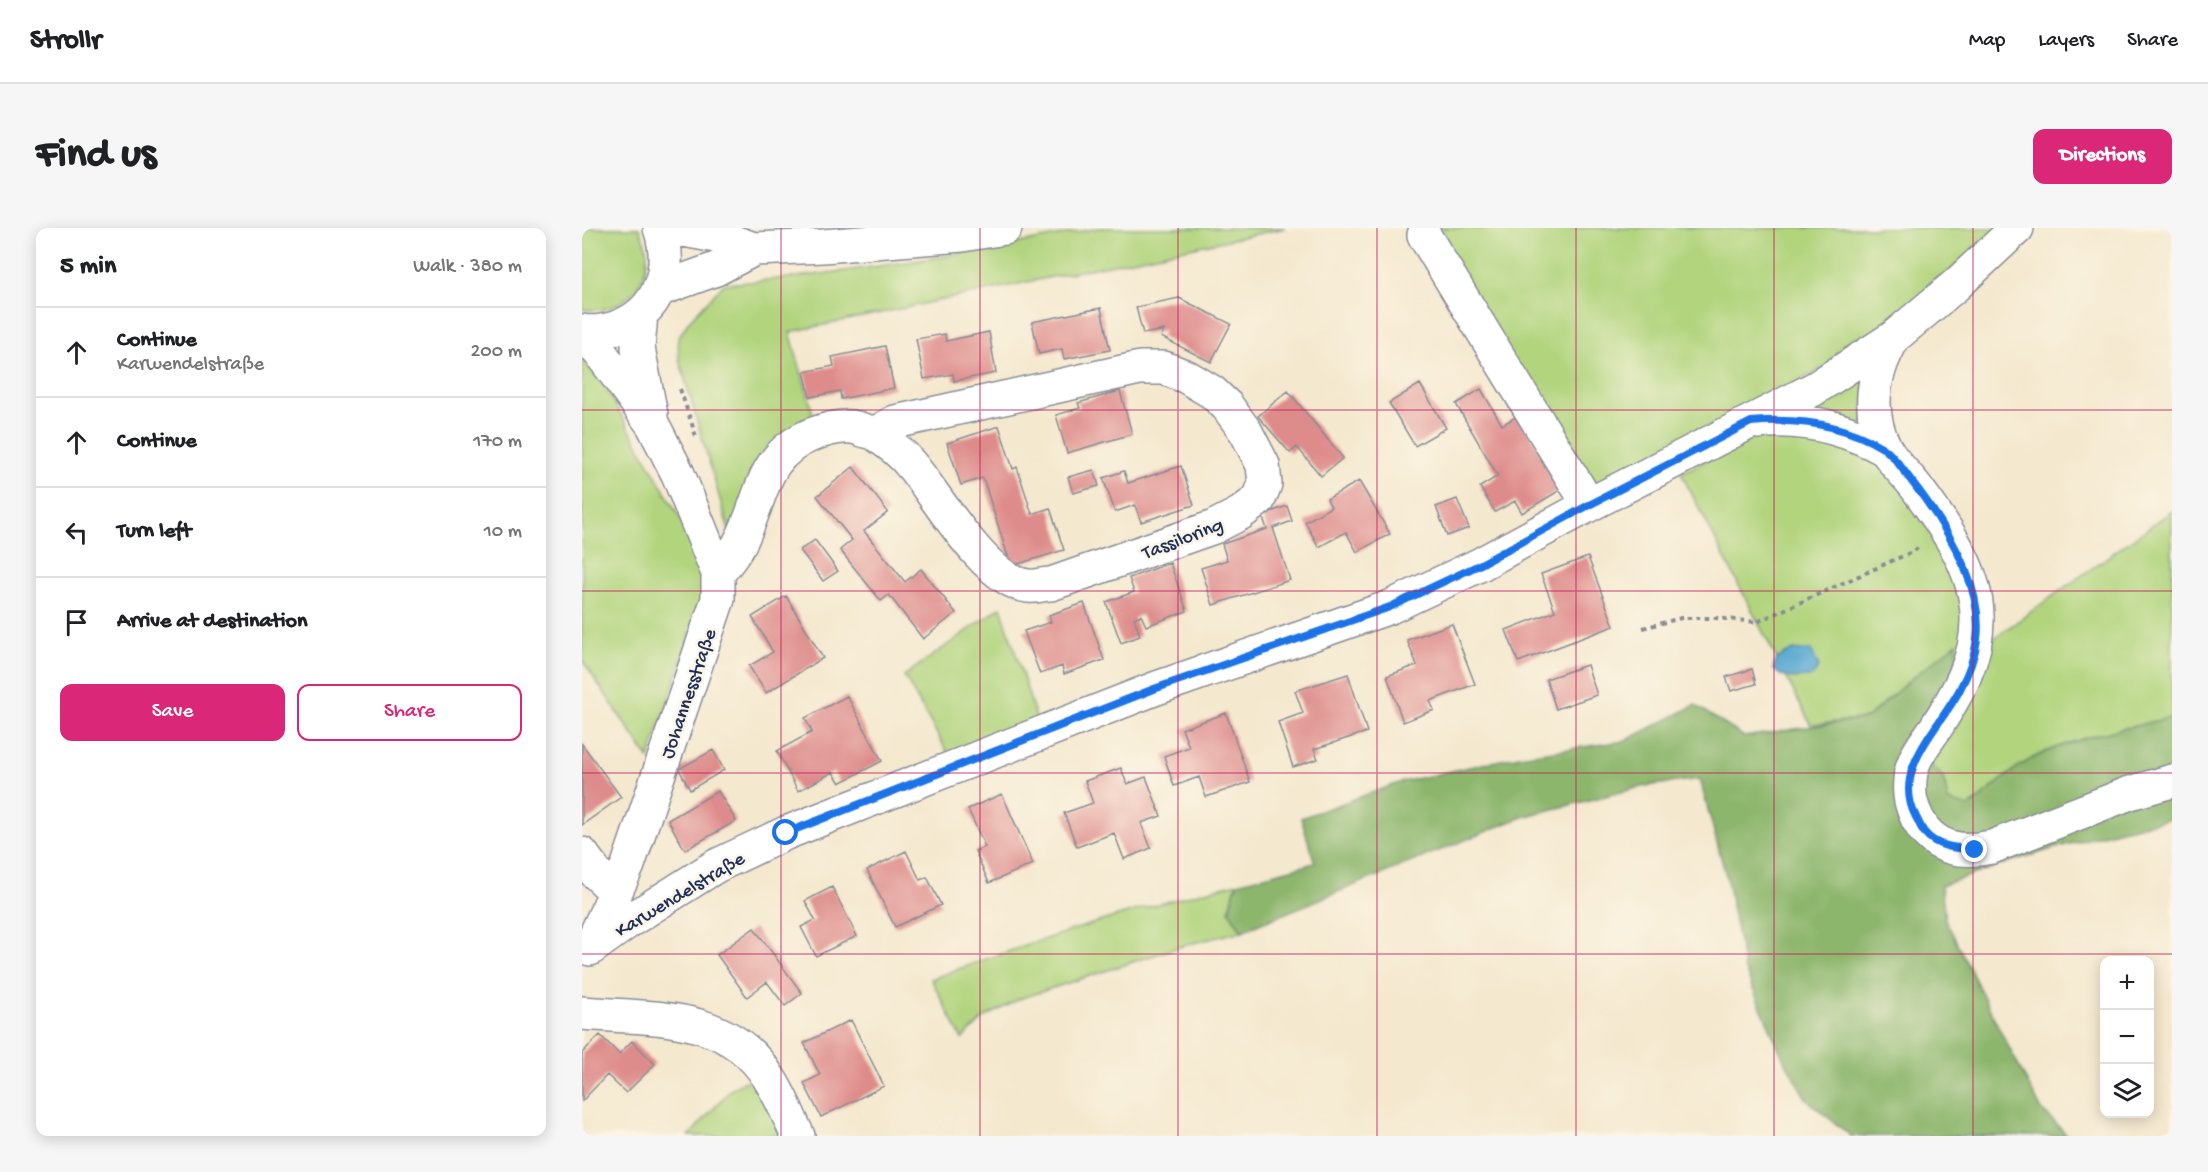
<!DOCTYPE html>
<html lang="en">
<head>
<meta charset="utf-8">
<style>
  :root { --surface:#fff; --page:#f6f6f6; --text:#202124; --muted:#757577; --line:#e0e0e0; --accent:#db2777 }
  body { margin:0; font-family:"Gochi Hand",sans-serif; background:var(--page); color:var(--text) }
  .controls { position:absolute; right:18px; bottom:18px; display:grid; overflow:hidden; border-radius:12px; box-shadow:0 3px 15px #0003 }
  .controls button { width:54px; height:54px; display:grid; place-items:center; padding:0; border:0; border-bottom:2px solid var(--line); background:var(--surface); color:var(--text); font:30px sans-serif }
  .stop { position:absolute; width:18px; height:18px; margin:-14px; border:4px solid #1a73e8; border-radius:50%; background:#fff }
  .stop.end { background:#1a73e8; border-color:#fff; box-shadow:0 2px 6px #0008 }
  .list { margin:0; padding:0; list-style:none }
  h2 { display:flex; justify-content:space-between; align-items:center; height:78px; margin:0; padding:0 24px; font-size:26px }
  h2 small { font-size:20px; font-weight:400; color:var(--muted) }
  .list li { display:grid; grid-template-columns:39px 1fr auto; gap:18px; align-items:center; box-sizing:border-box; height:90px; padding:0 24px; border-top:2px solid var(--line) }
  .list b { display:block; font-size:22px; white-space:nowrap }
  .list p { margin:0; font-size:20px; white-space:nowrap; color:var(--muted) }
  .list em { font-size:20px; font-style:normal; color:var(--muted) }
  .actions { display:flex; gap:12px; padding:18px 24px }
  .actions a { flex:1; padding:14px 0; border:2px solid var(--accent); border-radius:12px; text-align:center; font-size:21px; color:var(--accent) }
  .actions .main { background:var(--accent); color:#fff }
  .icon { flex:none; width:33px; height:33px; fill:none; stroke:currentColor; stroke-width:2; stroke-linecap:round; stroke-linejoin:round }
  .map { position:relative; flex:none; width:1590px; height:908px; overflow:hidden; border-radius:12px }
  header { display:flex; align-items:center; gap:36px; box-sizing:border-box; height:84px; padding:0 30px; background:var(--surface); border-bottom:2px solid var(--line) }
  header strong { font-size:28px }
  nav { display:flex; gap:33px; margin-inline-start:auto; font-size:21px }
  .intro { display:flex; align-items:center; justify-content:space-between; box-sizing:border-box; height:144px; padding:0 36px }
  h1 { margin:0; font-size:42px }
  .button { padding:15px 27px; border-radius:12px; background:var(--accent); color:#fff; font-size:21px; font-weight:700 }
  main { display:flex; gap:36px; padding:0 36px }
  aside { flex:1; background:var(--surface); border-radius:12px; box-shadow:0 3px 15px #0003 }
  .map>svg:first-child { display:block }
  .green { fill:#b1d47d; stroke:#66826e; stroke-width:1.5 }
  .forest { fill:#8cb66c; stroke:#547265; stroke-width:1.5 }
  .water { fill:#57a8d2; stroke:#396c98; stroke-width:1.5 }
  .building { fill:#de8c8b }
  .lines { fill:none; stroke-linecap:round; stroke-linejoin:round }
  .minor-casing { stroke:#888c96; stroke-width:36 }
  .path { stroke:#888c96; stroke-width:4; stroke-dasharray:4.5 4.5; stroke-linecap:butt }
  .minor { stroke:#fff; stroke-width:33 }
  .route { stroke:#1a73e8; stroke-width:8 }
  .grid { fill:none; stroke:#c2185b; stroke-width:1.5; stroke-opacity:0.55 }
  .labels { text-anchor:middle; stroke-width:5; stroke-linejoin:round; paint-order:stroke }
  .street-label { font-size:20px; fill:#1b2f5e; stroke:#fcf5e5 }
</style>
</head>
<body>
<header>
<strong>Strollr</strong>
<nav><a>Map</a><a>Layers</a><a>Share</a></nav>
</header>
<div class="intro"><h1>Find us</h1><a class="button">Directions</a></div>
<main>
<aside>
<h2>5 min<small>Walk · 380 m</small></h2>
<ul class="list">
<li><svg class="icon" aria-label="ahead" viewBox="0 0 24 24"><path d="M12 20V5M6 11l6-6 6 6"/></svg><div><b>Continue</b><p>Karwendelstraße</p></div><em>200 m</em></li>
<li><svg class="icon" aria-label="ahead" viewBox="0 0 24 24"><path d="M12 20V5M6 11l6-6 6 6"/></svg><div><b>Continue</b></div><em>170 m</em></li>
<li><svg class="icon" aria-label="left" viewBox="0 0 24 24"><path d="M17 20v-9H6M10 6l-5 5 5 5"/></svg><div><b>Turn left</b></div><em>10 m</em></li>
<li><svg class="icon" aria-label="arrive" viewBox="0 0 24 24"><path d="M6 21V4h12l-3 4 3 4H6"/></svg><div><b>Arrive at destination</b></div></li>
</ul>
<div class="actions"><a class="main">Save</a><a>Share</a></div>
</aside>
<div class="map">
<svg width="1590" height="908" viewBox="0 0 1590 908">
  <rect width="100%" height="100%" fill="#fcf5e5"/>
  <filter id="ink" filterUnits="userSpaceOnUse"><feTurbulence type="fractalNoise" baseFrequency=".0167" numOctaves="2"/><feDisplacementMap in="SourceGraphic" scale="12" xChannelSelector="R" yChannelSelector="G"/><feConvolveMatrix kernelMatrix="1 2 1 2 8 2 1 2 1" color-interpolation-filters="sRGB"/></filter>
  <filter id="wash" filterUnits="userSpaceOnUse"><feTurbulence type="fractalNoise" baseFrequency=".008" numOctaves="4" result="noise"/><feDisplacementMap in="SourceGraphic" scale="24" xChannelSelector="R" yChannelSelector="G"/><feGaussianBlur stdDeviation="1.35" result="paint"/><feColorMatrix in="noise" values="0 0 0 0 0 0 0 0 0 0 0 0 0 0 0 0 0 1.4 0 .05"/><feComposite in="paint" operator="in"/></filter>
  <g filter="url(#wash)">
    <rect width="100%" height="100%" fill="#f4e8ce"/>
    <path class="green" d="M0,0H57C61,10 66,21 65,32C62,64 32,88 0,81Z
      M517,0H703L208,104L231,186L216,197L147,302L97,131L96,110L107,93L142,56C268,46 393,24 517,0Z
      M841,0H1421L1273,123L1009,266Z
      M0,132L23,159L110,311L123,362L67,531L0,432Z
      M1283,148L1282,197L1222,182Z
      M1181,204L1286,221L1346,290L1387,386L1373,450L1374,416L1330,450L1285,490L1229,497L1099,245Z
      M1590,283V489C1548,500 1491,509 1453,529C1429,542 1408,562 1387,580L1366,573L1362,550L1338,534L1401,418Z
      M419,379L456,496L370,532L322,448Z
      M655,655L647,683L660,703L603,717L437,771L402,790L380,811L349,751C449,714 551,681 655,655Z
      M178,846L210,908H107L150,860Z"/>
    <path class="forest" d="M1375,415L1373,450L1338,534C1362,541 1362,551 1366,573L1387,579C1408,562 1429,542 1453,529C1491,509 1548,500 1590,489V591C1511,606 1435,631 1359,658L1363,691L1418,802L1459,881L1486,908H1269L1225,872L1200,828L1162,740L1145,652L1118,551L1063,558L940,589L660,703L647,683L655,655L733,635L719,590L820,554L937,528L1043,513L1113,477L1162,509L1285,490L1330,450Z"/>
    <path class="water" d="M1211,422H1229L1237,438L1231,448C1216,450 1202,453 1191,441L1194,431Z"/>
    <g id="blocks">
      <path class="building" d="M597,70L649,96L629,134L579,109L582,102L561,106L554,79Z
        M519,80L528,122L482,131L480,121L457,126L450,94Z
        M407,104L414,145L372,153L371,146L342,151L334,111L363,106L364,113Z
        M303,118L312,160L259,171L258,163L228,169L222,144L252,138L250,129Z
        M838,156L864,200L833,218L807,175Z
        M899,161L920,197L937,187L980,261L940,285L933,273L913,284L898,259L916,248L874,176Z
        M538,163L550,206L485,225L474,187L498,180L496,175Z
        M706,163L761,230L739,248L715,219L708,225L676,188Z
        M417,198L431,241L435,239L450,286L468,280L482,322L429,338L401,250L379,257L365,215Z
        M599,238L612,277L559,294L553,277L533,284L521,250L542,243L546,255Z
        M271,239L306,284L282,303L323,354L339,341L374,385L341,411L307,367L299,373L258,322L270,312L235,268Z
        M512,242L517,258L491,265L486,249Z
        M777,253L808,306L775,324L764,304L737,319L723,294L749,279L745,271Z
        M875,271L887,300L865,308L854,279Z
        M705,278L710,293L691,300L708,352L631,377L619,340L645,332L640,316L685,301L680,287Z
        M233,312L256,343L241,353L218,322Z
        M1006,329L1032,398L936,434L924,402L973,383L959,346Z
        M588,335L605,383L564,398L559,387L552,390L558,408L539,415L524,374L552,364L547,350Z
        M204,368L241,430L184,465L167,438L191,424L170,389Z
        M502,375L522,432L482,446L480,438L458,446L442,403L469,394L467,387Z
        M870,396L893,456L848,473L852,482L821,494L805,448L835,437L825,412Z
        M1005,437L1015,467L974,481L964,451Z
        M1170,441L1174,456L1149,463L1144,449Z
        M766,446L785,504L732,521L736,531L711,539L696,494L721,485L713,463Z
        M265,468L300,533L258,555L251,544L216,563L195,523L230,504L223,490Z
        M644,485L668,554L624,569L617,549L592,558L582,528L607,519L600,501Z
        M0,516L39,569L0,597Z
        M131,522L142,542L108,562L97,541Z
        M539,540L545,556L564,549L579,588L559,595L569,620L542,631L532,605L495,619L482,585L511,575L503,553Z
        M136,563L154,593L103,622L86,592Z
        M420,566L451,636L407,655L393,623L403,619L386,581Z
        M324,623L338,652L345,649L359,677L313,699L285,642Z
        M250,659L275,708L234,728L219,699L233,692L223,673Z
        M172,700L220,765L203,778L185,754L165,769L135,727Z
        M269,792L302,858L239,889L222,855L238,847L222,815Z
        M18,807L37,826L50,813L73,836L44,865L25,847L0,873V825Z"/>
    </g>
  </g>
  <g filter="url(#ink)">
    <use href="#blocks" fill-opacity="0" stroke="#888c96" stroke-width="1.5"/>
    <g class="lines">
      <g class="minor-casing">
        <path id="minor" d="M91,0L134,8L172,21L241,18L380,7L423,0
          M842,7L1007,277
          M76,62L134,41L172,21
          M59,86L56,120L69,187
          M0,103C11,105 23,103 33,100C77,85 92,42 78,0
          M0,105L20,127L71,197L96,246L136,345V371L46,637L8,719
          M1312,109C1291,144 1284,182 1303,220C1311,236 1327,248 1337,263C1363,298 1395,343 1395,389C1396,432 1375,466 1353,501C1346,511 1338,521 1333,532C1328,543 1327,555 1328,567C1329,578 1332,583 1336,592C1352,622 1380,625 1410,619L1548,565L1590,553
          M1176,194C1221,189 1264,200 1304,222
          M136,345C146,333 156,321 162,306C181,265 181,227 229,207C242,202 256,198 270,199C277,200 286,205 292,204C299,204 307,197 313,194L558,140H582L605,149L630,164L645,178L664,204L681,237L683,256L677,271L659,285L632,299L469,356C461,356 453,359 446,358C404,354 356,269 330,238C319,224 306,215 292,205
          M0,626L14,645L34,664
          M8,721L47,693L134,638L204,605L572,461L808,379L897,337L1007,277L1232,161L1312,109L1374,57L1435,0
          M0,785C68,791 146,783 187,850C199,868 207,889 216,908"/>
      </g>
      <path class="path" d="M98,161L114,208
        M1061,400L1099,390H1134L1175,394L1332,323L1339,317"/>
      <use href="#minor" class="minor"/>
    </g>
  </g>
  <g class="lines" filter="url(#ink)">
    <path class="route" d="M204,605L572,461L808,379L897,337L1007,277L1169,194C1214,190 1261,196 1301,220C1312,227 1320,241 1328,251C1361,293 1402,355 1395,411C1393,428 1385,448 1377,463C1357,501 1309,542 1334,589C1337,594 1339,601 1343,605C1355,620 1376,620 1393,622"/>
  </g>
  <path class="grid" d="M199,0V908M398,0V908M596,0V908M795,0V908M994,0V908M1192,0V908M1391,0V908M0,182H1590M0,363H1590M0,545H1590M0,726H1590"/>
  <g class="labels">
    <g class="street-label">
      <text transform="translate(600 309) rotate(-21)" y="7">Tassiloring</text>
      <text transform="translate(105 465) rotate(-71)" y="7">Johannesstraße</text>
      <text transform="translate(97 665) rotate(-31)" y="7">Karwendelstraße</text>
    </g>
  </g>
</svg>
<div class="controls">
<button>+</button>
<button>−</button>
<button><svg class="icon" aria-label="layers" viewBox="0 0 24 24"><path d="M12 4l9 5-9 5-9-5zM3 14l9 5 9-5"/></svg></button>
</div>
<div class="stop" style="left:204px;top:605px"></div>
<div class="stop end" style="left:1393px;top:622px"></div>
</div>
</main>
</body>
</html>
